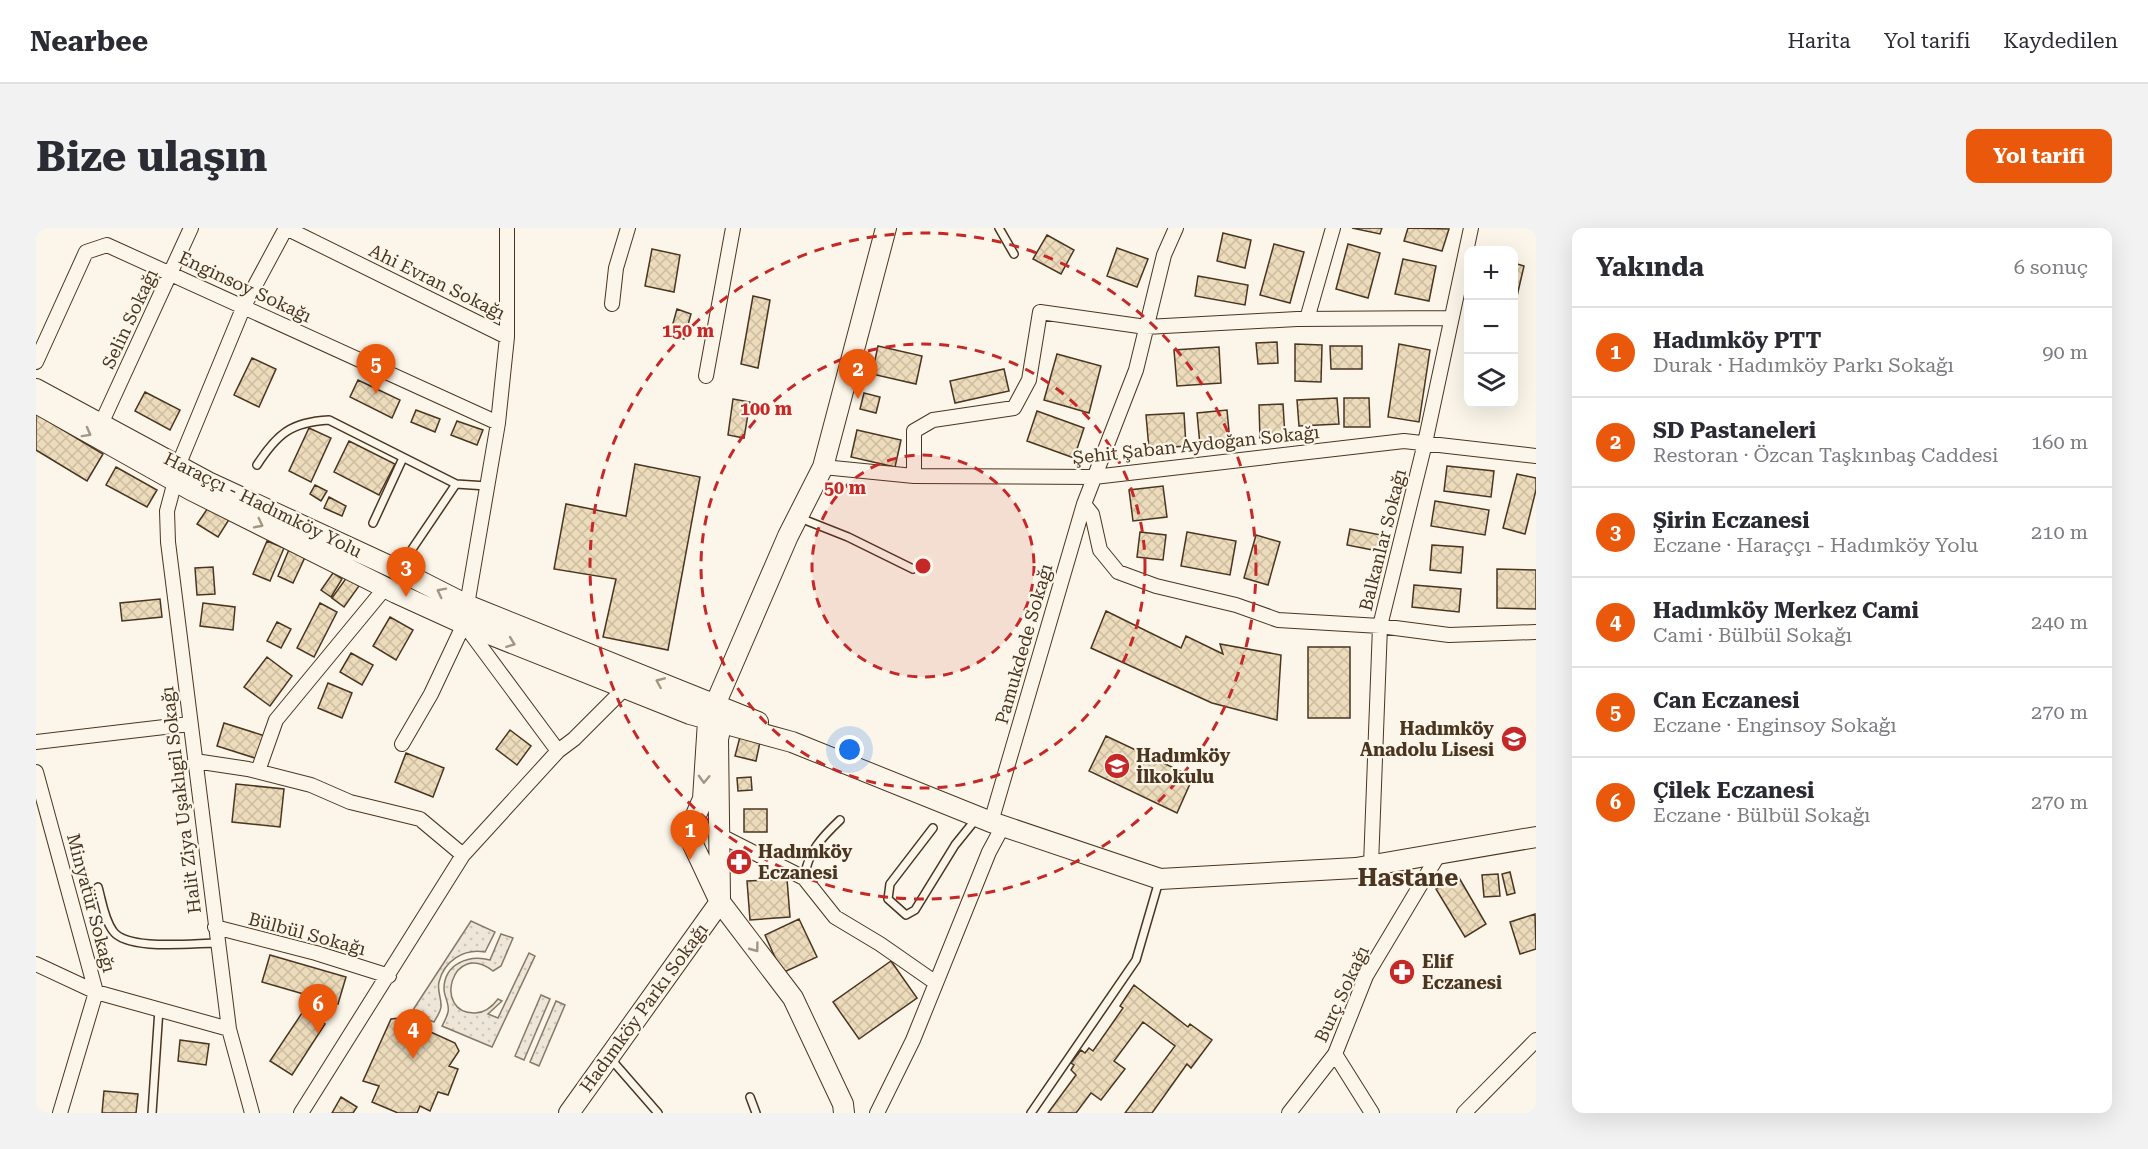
<!DOCTYPE html>
<html lang="tr">
<head>
<meta charset="utf-8">
<style>
  :root { --surface:#fff; --page:#f2f2f3; --text:#2b2b33; --muted:#7c7c81; --line:#e1e1e2; --accent:#ea580c }
  body { margin:0; font-family:"Roboto Serif",serif; background:var(--page); color:var(--text) }
  .controls { position:absolute; right:18px; top:18px; display:grid; overflow:hidden; border-radius:12px; box-shadow:0 6px 24px #0002 }
  .controls button { width:54px; height:54px; display:grid; place-items:center; padding:0; border:0; border-bottom:2px solid var(--line); background:var(--surface); color:var(--text); font:30px sans-serif }
  .you { position:absolute; left:814px; top:522px; width:21px; height:21px; margin:-15px; border:4px solid #fff; border-radius:50%; background:#1a73e8; box-shadow:0 0 0 9px #1a73e833 }
  .badge { display:grid; place-items:center; width:39px; height:39px; border-radius:50%; background:var(--accent); color:#fff; font-size:20px; font-weight:700 }
  .pin { position:absolute; translate:-50% -50px; filter:drop-shadow(0 2px 3px #0008) }
  .pin::after { content:''; position:absolute; top:32px; width:21px; height:18px; background:inherit; clip-path:polygon(0 0,100% 0,50% 100%) }
  .list { margin:0; padding:0; list-style:none }
  h2 { display:flex; justify-content:space-between; align-items:center; height:78px; margin:0; padding:0 24px; font-size:26px }
  h2 small { font-size:20px; font-weight:400; color:var(--muted) }
  .list li { display:grid; grid-template-columns:39px 1fr auto; gap:18px; align-items:center; box-sizing:border-box; height:90px; padding:0 24px; border-top:2px solid var(--line) }
  .list b { display:block; font-size:22px; white-space:nowrap }
  .list p { margin:0; font-size:20px; white-space:nowrap; color:var(--muted) }
  .list em { font-size:20px; font-style:normal; color:var(--muted) }
  .icon { flex:none; width:33px; height:33px; fill:none; stroke:currentColor; stroke-width:2; stroke-linecap:round; stroke-linejoin:round }
  .map { position:relative; flex:none; width:1500px; height:885px; overflow:hidden; border-radius:12px }
  header { display:flex; align-items:center; gap:36px; box-sizing:border-box; height:84px; padding:0 30px; background:var(--surface); border-bottom:2px solid var(--line) }
  header strong { font-size:28px }
  nav { display:flex; gap:33px; margin-inline-start:auto; font-size:21px }
  .intro { display:flex; align-items:center; justify-content:space-between; box-sizing:border-box; height:144px; padding:0 36px }
  h1 { margin:0; font-size:42px }
  .button { padding:15px 27px; border-radius:12px; background:var(--accent); color:#fff; font-size:21px; font-weight:700 }
  main { display:flex; gap:36px; padding:0 36px }
  aside { flex:1; background:var(--surface); border-radius:12px; box-shadow:0 6px 24px #0002 }
  .map>svg:first-child { display:block }
  .grass { fill:url(#grass-dots); stroke:#887966; stroke-width:1.5 }
  .building { fill:url(#building-cross-hatch); stroke:#4a3520; stroke-width:1.5 }
  .lines { fill:none; stroke-linecap:round; stroke-linejoin:round }
  .lane-casing { stroke:#4a3520; stroke-width:10 }
  .street-casing { stroke:#4a3520; stroke-width:16 }
  .secondary-casing { stroke:#4a3520; stroke-width:22 }
  .lane { stroke:#fbf6e9; stroke-width:7 }
  .street { stroke:#fbf6e9; stroke-width:14 }
  .secondary { stroke:#fbf6e9; stroke-width:20 }
  .oneway { stroke:#a29684 }
  .ring { fill:none; stroke:#c62828; stroke-width:3; stroke-dasharray:10 8 }
  .labels { text-anchor:middle; stroke-width:4.5; stroke-linejoin:round; paint-order:stroke }
  .street-label { font-size:18px; fill:#4a3520; stroke:#fbf6e9 }
  .poi-label { font-size:18px; font-weight:bold; fill:#4a3520; stroke:#fbf6e9; text-anchor:start }
  .district-label { font-size:24px; font-weight:bold; fill:#4a3520; stroke:#fbf6e9 }
  .centre { fill:#c62828; stroke:#fbf6e9; stroke-width:3 }
  .ring-label { font-size:18px; text-anchor:middle; font-weight:bold; fill:#c62828; stroke:#fbf6e9; stroke-width:4.5; stroke-linejoin:round; paint-order:stroke }
</style>
</head>
<body>
<header>
<strong>Nearbee</strong>
<nav><a>Harita</a><a>Yol tarifi</a><a>Kaydedilen</a></nav>
</header>
<div class="intro"><h1>Bize ulaşın</h1><a class="button">Yol tarifi</a></div>
<main>
<div class="map">
<svg width="1500" height="885" viewBox="0 0 1500 885">
  <defs>
    <pattern id="grass-dots" width="8" height="8" patternUnits="userSpaceOnUse" patternTransform="scale(1.5)"><rect width="8" height="8" fill="#ede6d9"/><path d="M2 2h.1M6 6h.1" fill="none" stroke="#cdc6ba" stroke-width="1.8" stroke-linecap="round"/></pattern>
    <pattern id="building-cross-hatch" width="8" height="8" patternUnits="userSpaceOnUse" patternTransform="scale(1.5)"><rect width="8" height="8" fill="#ecdcbc"/><path d="M0 0l8 8M0 8l8-8" fill="none" stroke="#ccbda1"/></pattern>
  </defs>
  <rect width="100%" height="100%" fill="#fbf6e9"/>
  <path class="grass" d="M435,693L459,704L449,724C428,720 408,733 403,754C401,762 405,769 405,777C406,782 400,790 398,794L375,785Z
    M465,706L477,710L465,738L457,743C416,711 396,786 439,785C449,785 456,779 462,771L466,773L452,786L462,790L493,725L499,728L456,819L406,798C408,794 411,789 412,784C414,777 408,768 408,761C408,736 433,726 454,732Z
    M505,767L514,771L488,832L479,828Z
    M520,773L529,777L503,838L494,834Z"/>
  <path class="building" d="M1316,0H1346L1344,6Z
    M1372,0L1413,1L1406,23L1368,13Z
    M1187,5L1215,12L1209,40L1181,33Z
    M1011,7L1038,22L1025,46L997,31Z
    M1238,16L1268,24L1254,75L1224,67Z
    M1312,16L1344,25L1332,70L1300,61Z
    M1081,20L1112,31L1101,59L1071,48Z
    M616,21L644,27L638,64L609,58Z
    M1367,31L1400,38L1393,73L1359,66Z
    M1478,35L1488,38L1478,81Z
    M1162,48L1212,57L1209,77L1159,68Z
    M717,68L734,72L722,140L705,136Z
    M641,81L655,86L648,111L634,106Z
    M1241,114L1242,135L1222,136L1220,115Z
    M1259,116L1286,117L1285,154L1259,153Z
    M1363,116L1394,122L1383,194L1352,189Z
    M842,118L886,128L880,156L836,146Z
    M1294,118H1326V141H1295Z
    M1183,119L1185,155L1141,158L1138,122Z
    M1021,126L1065,138L1053,185L1008,172Z
    M216,130L240,141L223,179L198,167Z
    M968,141L973,163L919,175L914,153Z
    M322,152L364,172L356,190L314,169Z
    M109,164L144,182L134,202L99,183Z
    M828,165L844,169L840,185L824,181Z
    M1301,170L1303,196L1263,198L1261,172Z
    M1308,170H1333L1334,199H1308Z
    M697,171L714,174L708,210L692,207Z
    M1247,176L1249,209L1224,210L1223,177Z
    M380,182L404,191L399,204L375,194Z
    M1191,182L1194,214L1164,217L1161,185Z
    M1001,183L1048,200L1038,230L991,213Z
    M1148,185L1150,218L1113,221L1110,187Z
    M0,186L67,226L51,253L0,222Z
    M421,193L447,202L441,217L415,207Z
    M273,200L295,210L275,254L253,243Z
    M821,202L865,212L859,239L815,229Z
    M313,213L359,236L343,267L298,244Z
    M599,236L664,249L632,422L567,409L580,351L518,341L530,276L590,288Z
    M1411,238L1458,243L1455,269L1408,263Z
    M80,239L121,262L111,279L70,257Z
    M1481,246L1500,250V262L1489,306L1467,300Z
    M279,257L291,263L285,273L274,266Z
    M1127,258L1131,289L1097,293L1093,262Z
    M293,269L310,278L306,288L288,280Z
    M1399,273L1453,282L1449,307L1395,298Z
    M174,277L194,290L182,309L161,296Z
    M1314,301L1345,307L1342,323L1311,317Z
    M1104,304L1130,307L1127,332L1101,329Z
    M1151,304L1200,313L1194,347L1145,338Z
    M1220,307L1244,314L1232,357L1208,350Z
    M231,313L248,320L234,353L217,346Z
    M1396,317L1427,319L1425,345L1394,342Z
    M254,319L270,327L257,355L242,348Z
    M177,339L179,366L161,367L159,340Z
    M1461,341L1500,342V381L1461,380Z
    M297,345L306,351L295,369L285,362Z
    M311,349L323,358L308,379L296,370Z
    M1378,357L1425,361L1423,384L1376,379Z
    M124,371L126,389L86,393L84,375Z
    M167,375L199,379L197,402L164,398Z
    M284,375L301,384L278,429L261,420Z
    M1070,383L1145,420L1150,408L1187,426L1184,416L1245,427L1241,492L1176,475L1055,420Z
    M354,389L377,402L360,432L337,418Z
    M241,394L255,401L245,420L231,413Z
    M1272,419H1314V490H1272Z
    M315,425L337,437L326,457L304,444Z
    M231,429L256,448L234,478L208,459Z
    M292,455L316,465L306,490L282,480Z
    M188,495L229,508L222,531L181,518Z
    M474,502L495,518L481,537L460,521Z
    M1070,508L1157,549L1141,585L1053,543Z
    M704,509L724,514L720,533L699,528Z
    M370,525L408,540L397,569L359,554Z
    M715,549L716,562L702,563L701,550Z
    M200,556L248,561L244,599L196,594Z
    M708,581H731V604H708Z
    M1474,644L1479,665L1471,667L1466,646Z
    M1462,646L1464,668L1448,669L1446,647Z
    M1422,648L1450,696L1429,709L1400,661Z
    M751,651L754,689L714,692L711,653Z
    M1499,686L1500,721L1484,726L1474,694Z
    M763,691L781,729L746,745L729,707Z
    M234,727L310,749L302,776L226,754Z
    M855,733L881,770L823,811L797,774Z
    M1098,757L1152,799L1154,796L1176,812L1155,840L1151,836L1116,885H1089L1139,818L1107,794L1078,833L1089,841L1065,872L1055,865L1040,885H1012L1040,847L1035,842L1038,837L1035,835L1045,822L1049,825L1053,820L1057,823L1087,780L1084,778Z
    M268,782L289,796L256,847L234,833Z
    M364,790L419,815L423,823L413,838L422,841L412,867L402,864L394,883L384,878L381,885H362L336,874L343,858L327,853L355,791Z
    M144,812L173,816L170,837L142,833Z
    M68,863L102,866L100,885H66Z
    M305,869L321,879L317,885H296Z"/>
  <g class="lines">
    <g class="lane-casing">
      <path id="lane" d="M963,0L978,26
        M221,237C241,206 255,194 293,192L420,256L451,258
        M764,290L812,309L877,341
        M337,295L367,230
        M364,339L420,256
        M897,600L854,656L852,671L870,687L879,682L919,617L940,591
        M768,650C772,624 785,610 804,592
        M62,659C66,673 68,691 77,703C91,723 157,715 181,715
        M574,830L622,885
        M714,869L720,885
        M116,885L123,781
        M995,885L1100,732L1123,653"/>
    </g>
    <g class="street-casing">
      <path id="street" d="M250,0L471,109
        M576,76L580,40L592,0
        M1271,91L1297,0
        M0,134L50,24L71,17L462,195
        M670,148L697,0
        M65,196L155,0
        M142,238L208,78L250,0
        M787,239L878,248L1058,249L1368,213L1500,228
        M878,248V203L897,192L978,180L993,152L1004,84L1110,99L1261,91L1415,90
        M139,253L131,283L132,314L193,801L216,885
        M1048,276L1056,286L1064,322L1082,344L1120,358L1200,377L1242,392L1344,398L1413,407L1500,404
        M431,377L462,195L471,109V0
        M0,514L154,496
        M366,516L395,466L428,396L522,523
        M159,533L212,541L275,557L314,574L384,591L427,627
        M222,543L240,492L349,360
        M0,544L60,764L24,885
        M955,594L1048,276L1100,142L1128,27L1140,0
        M685,608L768,650L799,689L844,716L900,755
        M1335,637L1344,398L1389,215L1435,0
        M179,699L280,725L353,748
        M0,736L60,764L193,801
        M1299,826L1336,885
        M265,885L427,627L522,523L538,511L590,459
        M841,885L877,812L953,624L967,598
        M1253,885L1299,826L1330,748L1403,626
        M1428,885L1500,812"/>
    </g>
    <g class="secondary-casing">
      <path id="secondary" d="M0,161L172,254L362,342L431,377L722,494
        M0,175L155,262L360,365L428,396L654,486L756,514L955,594L1124,651L1320,640L1500,609
        M684,670L682,511L686,493
        M533,885L684,674
        M808,885L807,876L757,770L684,674L654,610L657,594L667,571L672,493L752,308L787,239L850,0"/>
    </g>
    <use href="#lane" class="lane"/>
    <use href="#street" class="street"/>
    <use href="#secondary" class="secondary"/>
  </g>
  <defs><path id="oneway-chevron" d="M-2-3.5L2.5 0L-2 3.5" fill="none" stroke-width="1.6" stroke-linecap="round" stroke-linejoin="round" transform="scale(1.5)"/></defs>
  <g class="oneway">
    <use href="#oneway-chevron" transform="translate(51 205) rotate(29)"/>
    <use href="#oneway-chevron" transform="translate(223 296) rotate(27)"/>
    <use href="#oneway-chevron" transform="translate(405 364) rotate(-153)"/>
    <use href="#oneway-chevron" transform="translate(475 415) rotate(21)"/>
    <use href="#oneway-chevron" transform="translate(624 454) rotate(-157)"/>
    <use href="#oneway-chevron" transform="translate(668 551) rotate(92)"/>
    <use href="#oneway-chevron" transform="translate(719 720) rotate(53)"/>
  </g>
  <circle cx="887" cy="338" r="111" fill="#c62828" fill-opacity=".12"/>
  <g class="ring">
    <circle cx="887" cy="338" r="111"/>
    <circle cx="887" cy="338" r="222"/>
    <circle cx="887" cy="338" r="333"/>
  </g>
  <defs>
    <g id="school-disc" transform="scale(1.35)"><circle r="9.5" fill="#c62828" stroke="#fbf6e9"/><path d="M0-5L7-2L0 1L-7-2ZM-4 1L0 2.5L4 1V4Q0 6-4 4Z" fill="#fff"/></g>
    <g id="pharmacy-disc" transform="scale(1.35)"><circle r="9.5" fill="#c62828" stroke="#fbf6e9"/><path d="M-2-6h4v4h4v4h-4v4h-4v-4h-4v-4h4Z" fill="#fff"/></g>
  </defs>
  <g fill-rule="evenodd">
    <use href="#school-disc" x="1478" y="511"/>
    <use href="#school-disc" x="1081" y="538"/>
    <use href="#pharmacy-disc" x="703" y="634"/>
    <use href="#pharmacy-disc" x="1366" y="744"/>
  </g>
  <g class="labels">
    <g class="street-label">
      <text transform="translate(401 54) rotate(26)" y="6">Ahi Evran Sokağı</text>
      <text transform="translate(209 59) rotate(25)" y="6">Enginsoy Sokağı</text>
      <text transform="translate(94 91) rotate(-65)" y="6">Selin Sokağı</text>
      <text transform="translate(1160 217) rotate(-6)" y="6">Şehit Şaban Aydoğan Sokağı</text>
      <text transform="translate(227 277) rotate(26)" y="6">Haraççı - Hadımköy Yolu</text>
      <text transform="translate(1347 312) rotate(-76)" y="6">Balkanlar Sokağı</text>
      <text transform="translate(988 416) rotate(-74)" y="6">Pamukdede Sokağı</text>
      <text transform="translate(145 572) rotate(-97)" y="6">Halit Ziya Uşaklıgil Sokağı</text>
      <text transform="translate(55 675) rotate(75)" y="6">Minyatür Sokağı</text>
      <text transform="translate(271 706) rotate(15)" y="6">Bülbül Sokağı</text>
      <text transform="translate(1306 766) rotate(-65)" y="6">Burç Sokağı</text>
      <text transform="translate(608 780) rotate(-54)" y="6">Hadımköy Parkı Sokağı</text>
    </g>
    <g class="poi-label">
      <text x="1458" y="507" text-anchor="end">Hadımköy<tspan x="1458" dy="21">Anadolu Lisesi</tspan></text>
      <text x="1100" y="534">Hadımköy<tspan x="1100" dy="21">İlkokulu</tspan></text>
      <text x="722" y="630">Hadımköy<tspan x="722" dy="21">Eczanesi</tspan></text>
      <text x="1386" y="740">Elif<tspan x="1386" dy="21">Eczanesi</tspan></text>
    </g>
    <g class="district-label">
      <text x="1372" y="658">Hastane</text>
    </g>
  </g>
  <circle cx="887" cy="338" r="9" class="centre"/>
  <g class="ring-label">
    <text x="652" y="109">150 m</text>
    <text x="730" y="187">100 m</text>
    <text x="809" y="266">50 m</text>
  </g>
</svg>
<div class="controls">
<button>+</button>
<button>−</button>
<button><svg class="icon" aria-label="layers" viewBox="0 0 24 24"><path d="M12 4l9 5-9 5-9-5zM3 14l9 5 9-5"/></svg></button>
</div>
<div class="you"></div>
<div class="pin badge" style="left:654px;top:632px">1</div>
<div class="pin badge" style="left:822px;top:171px">2</div>
<div class="pin badge" style="left:370px;top:369px">3</div>
<div class="pin badge" style="left:377px;top:831px">4</div>
<div class="pin badge" style="left:340px;top:166px">5</div>
<div class="pin badge" style="left:282px;top:806px">6</div>
</div>
<aside>
<h2>Yakında<small>6 sonuç</small></h2>
<ul class="list">
<li><span class="badge">1</span><div><b>Hadımköy PTT</b><p>Durak · Hadımköy Parkı Sokağı</p></div><em>90 m</em></li>
<li><span class="badge">2</span><div><b>SD Pastaneleri</b><p>Restoran · Özcan Taşkınbaş Caddesi</p></div><em>160 m</em></li>
<li><span class="badge">3</span><div><b>Şirin Eczanesi</b><p>Eczane · Haraççı - Hadımköy Yolu</p></div><em>210 m</em></li>
<li><span class="badge">4</span><div><b>Hadımköy Merkez Cami</b><p>Cami · Bülbül Sokağı</p></div><em>240 m</em></li>
<li><span class="badge">5</span><div><b>Can Eczanesi</b><p>Eczane · Enginsoy Sokağı</p></div><em>270 m</em></li>
<li><span class="badge">6</span><div><b>Çilek Eczanesi</b><p>Eczane · Bülbül Sokağı</p></div><em>270 m</em></li>
</ul>
</aside>
</main>
</body>
</html>
